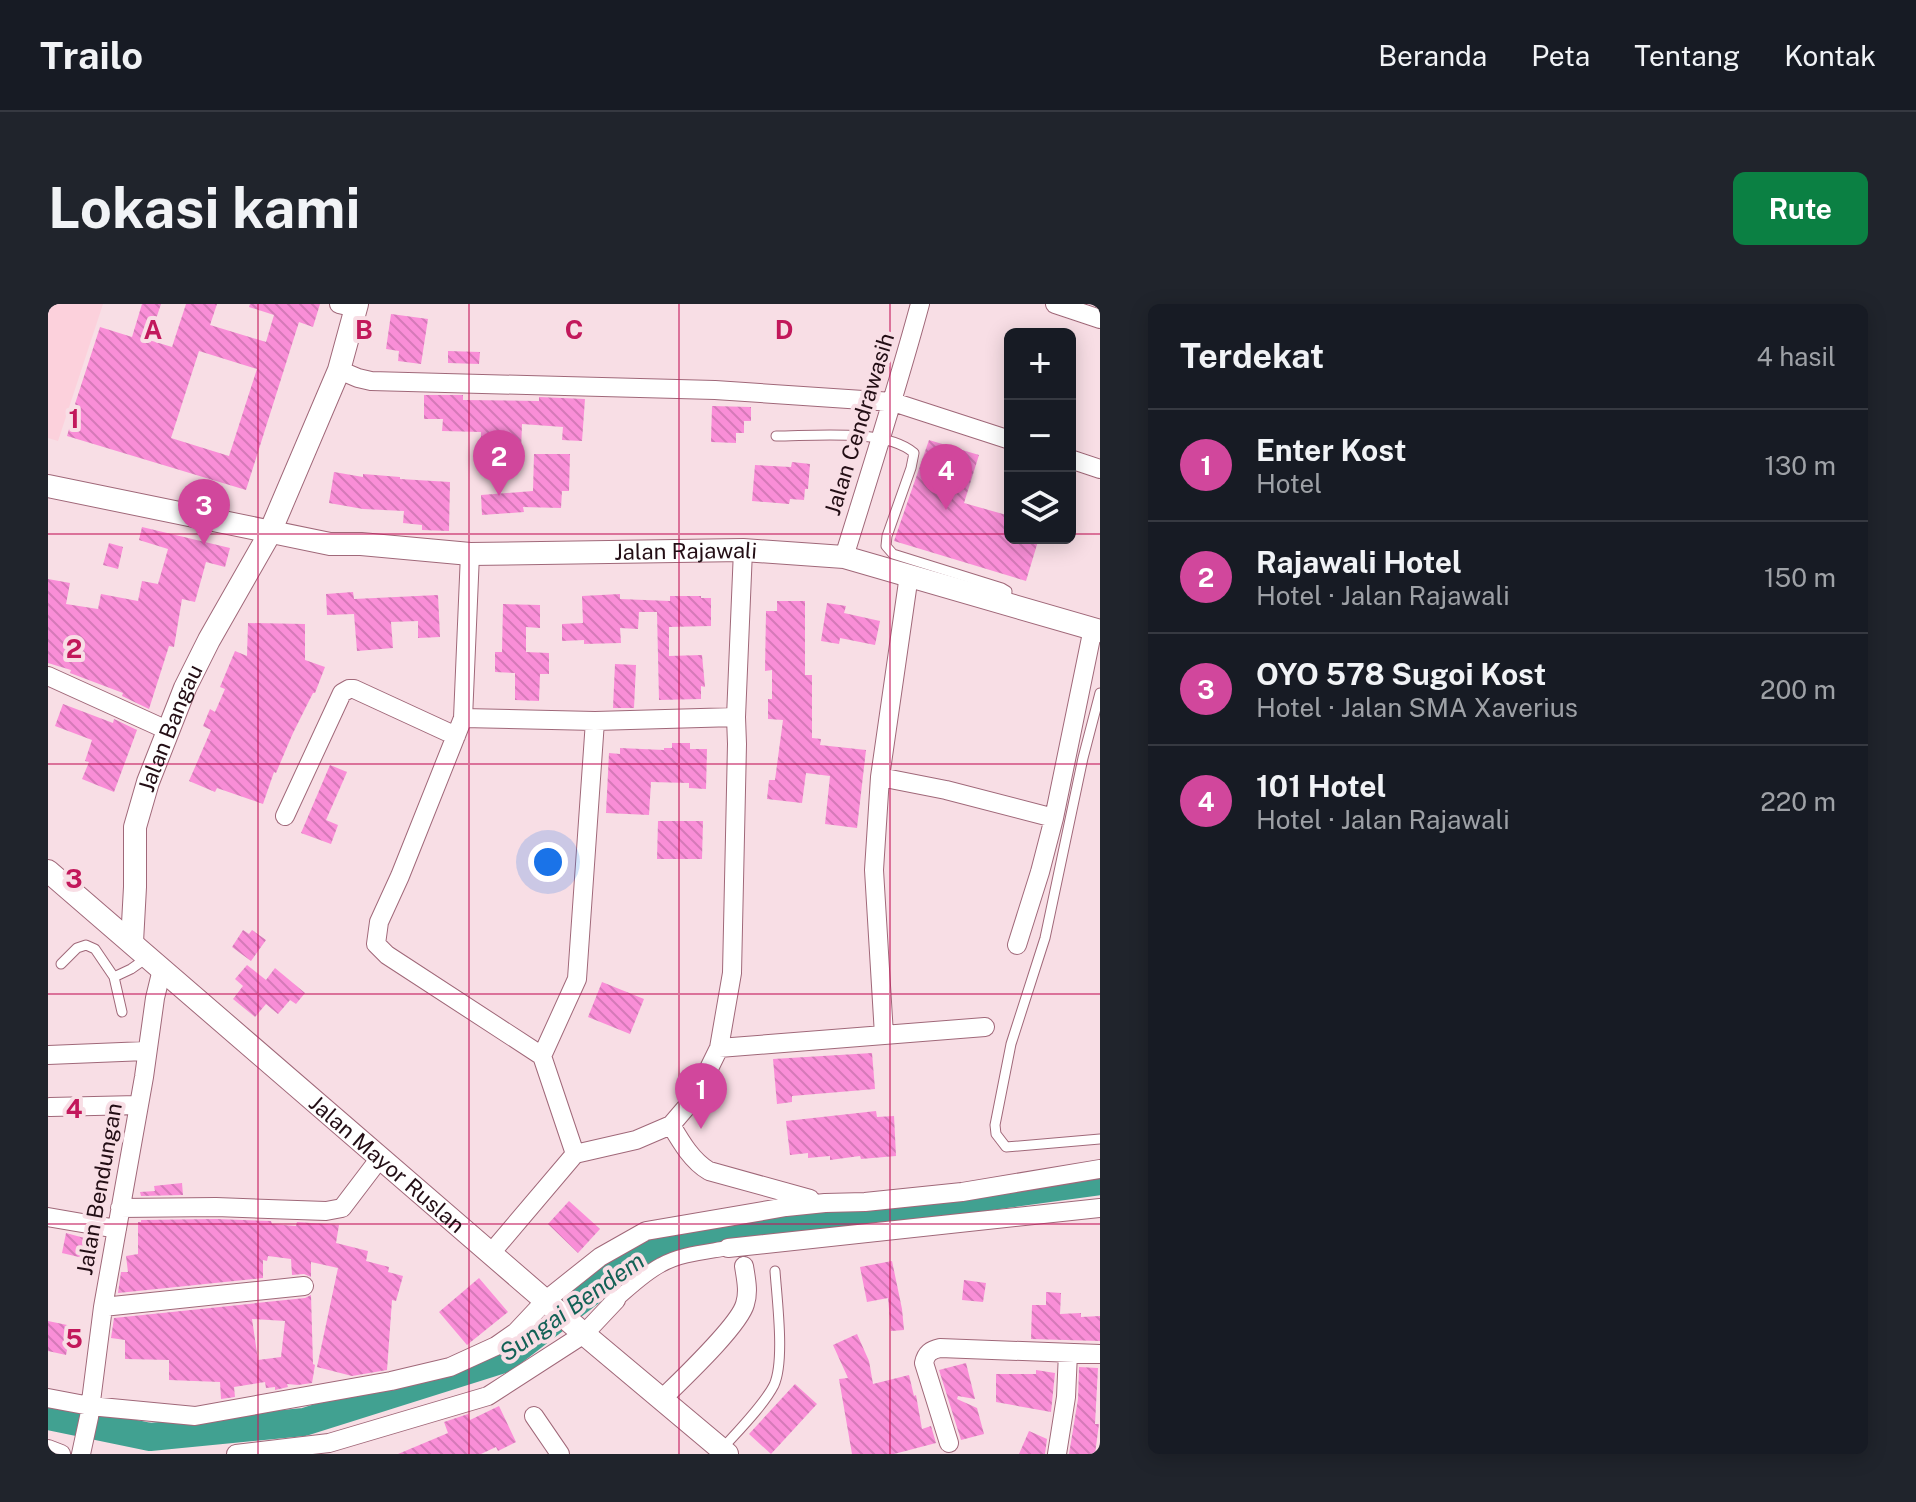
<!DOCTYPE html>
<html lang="id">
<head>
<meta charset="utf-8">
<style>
  :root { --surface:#171b24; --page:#20242c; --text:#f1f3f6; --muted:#9ea1a6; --line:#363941; --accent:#0b8043 }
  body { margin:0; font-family:"Public Sans",sans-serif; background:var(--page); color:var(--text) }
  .controls { position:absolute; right:24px; top:24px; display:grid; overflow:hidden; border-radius:12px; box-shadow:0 4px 20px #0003 }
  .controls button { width:72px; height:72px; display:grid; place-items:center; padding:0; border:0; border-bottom:2px solid var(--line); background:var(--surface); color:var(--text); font:40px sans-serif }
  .you { position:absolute; left:500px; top:558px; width:28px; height:28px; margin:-20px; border:6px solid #fff; border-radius:50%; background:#1a73e8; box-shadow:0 0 0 12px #1a73e833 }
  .badge { display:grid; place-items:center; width:52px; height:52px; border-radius:50%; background:var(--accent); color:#fff; font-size:26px; font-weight:700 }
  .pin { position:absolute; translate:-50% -66px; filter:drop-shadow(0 2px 4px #0008) }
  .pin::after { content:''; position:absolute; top:42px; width:28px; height:24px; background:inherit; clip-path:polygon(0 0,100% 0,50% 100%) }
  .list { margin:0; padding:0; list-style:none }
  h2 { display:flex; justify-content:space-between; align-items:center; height:104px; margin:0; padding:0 32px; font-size:34px }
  h2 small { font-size:26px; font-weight:400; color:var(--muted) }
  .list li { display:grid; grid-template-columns:52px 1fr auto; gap:24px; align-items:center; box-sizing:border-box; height:112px; padding:0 32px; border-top:2px solid var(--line) }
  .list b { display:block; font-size:30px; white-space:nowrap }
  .list p { margin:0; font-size:26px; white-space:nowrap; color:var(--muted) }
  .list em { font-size:26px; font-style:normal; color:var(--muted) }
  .icon { flex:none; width:44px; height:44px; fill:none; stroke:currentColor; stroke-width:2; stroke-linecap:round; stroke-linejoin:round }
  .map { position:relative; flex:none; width:1052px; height:1150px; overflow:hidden; border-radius:12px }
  header { display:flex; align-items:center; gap:48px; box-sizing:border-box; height:112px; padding:0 40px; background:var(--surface); border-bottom:2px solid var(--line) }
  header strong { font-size:38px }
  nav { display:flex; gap:44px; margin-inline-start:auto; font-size:28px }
  .intro { display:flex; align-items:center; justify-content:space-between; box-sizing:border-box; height:192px; padding:0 48px }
  h1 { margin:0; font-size:56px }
  .button { padding:20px 36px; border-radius:12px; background:var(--accent); color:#fff; font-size:28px; font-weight:700 }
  main { display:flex; gap:48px; padding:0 48px }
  aside { flex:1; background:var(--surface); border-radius:12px; box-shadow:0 4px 20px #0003 }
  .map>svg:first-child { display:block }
  .built { fill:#fcd1dc }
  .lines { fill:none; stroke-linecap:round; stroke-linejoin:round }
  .river { stroke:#41a191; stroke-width:28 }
  .building { fill:url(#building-back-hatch); fill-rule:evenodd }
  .service-casing { stroke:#a06879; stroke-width:11 }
  .pedestrian-casing { stroke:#a06879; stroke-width:16 }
  .minor-casing { stroke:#a06879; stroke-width:20 }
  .tertiary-casing { stroke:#a06879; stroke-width:24 }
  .service { stroke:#fff; stroke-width:9 }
  .pedestrian { stroke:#fff; stroke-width:14 }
  .minor { stroke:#fff; stroke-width:18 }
  .tertiary { stroke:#fff; stroke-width:22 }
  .grid { fill:none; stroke:#c2185b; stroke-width:2; stroke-opacity:0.55 }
  .labels { text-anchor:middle; stroke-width:8; stroke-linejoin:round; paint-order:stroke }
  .street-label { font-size:22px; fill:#230e15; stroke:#f8dee5 }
  .water-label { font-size:24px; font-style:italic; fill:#136156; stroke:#f8dee5 }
  .grid-label { font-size:26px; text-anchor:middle; font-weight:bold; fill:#c2185b; stroke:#f8dee5; stroke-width:8; stroke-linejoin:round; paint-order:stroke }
</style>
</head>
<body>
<header>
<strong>Trailo</strong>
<nav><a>Beranda</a><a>Peta</a><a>Tentang</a><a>Kontak</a></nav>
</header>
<div class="intro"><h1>Lokasi kami</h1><a class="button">Rute</a></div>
<main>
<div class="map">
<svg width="1052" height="1150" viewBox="0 0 1052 1150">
  <defs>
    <pattern id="building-back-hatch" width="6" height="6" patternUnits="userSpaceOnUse" patternTransform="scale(2)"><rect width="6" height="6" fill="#f98ed7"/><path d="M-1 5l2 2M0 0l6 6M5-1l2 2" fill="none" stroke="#d579b8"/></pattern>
  </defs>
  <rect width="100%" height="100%" fill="#f8dee5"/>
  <path class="built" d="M0,0H55L10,137L0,134Z"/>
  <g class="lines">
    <path class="river" d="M0,1112L102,1133L256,1118L456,1055L567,969L617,937L1052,877"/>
  </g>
  <path class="building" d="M94,0H113L101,36L124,43L138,0H169L162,21L218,38L226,11L201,3L202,0H272L265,23L251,18L198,186L19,132L28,101L27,100L52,23L84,33ZM151,47L209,65L181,152L123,134Z
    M343,10L380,15L373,60L350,57L351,47L338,45Z
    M400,47L432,48L431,60L400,59Z
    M376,91H415V96L491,97V93L537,95L534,137L514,136L515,123L474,120L473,148L433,147V128L394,127L395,115H376Z
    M664,102L703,103V117H696V129H688V139L663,138Z
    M881,136L931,151L916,199L962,212V234H991L978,277L846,237Z
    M486,150H522L521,187H514L513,204L475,203L476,208L434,211L433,191L485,187Z
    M744,158L762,160L760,185H757L756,196L742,195L741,200L704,197L707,161L743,163Z
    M286,168L315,173V170L352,173V175L402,178L401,227L374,226V221L355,219L356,207L315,205L281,199Z
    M94,223L182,244L177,263L158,258L147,298L134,295L126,343L121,342L101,405L74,392L75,389L30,372L22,369L23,366L0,359V275L22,279L18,300L50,305L53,290L90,297L94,277L110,280L120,245L91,236Z
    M61,239L75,243L70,265L55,261Z
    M305,288L306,295L390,291L392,333L370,334V317L343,318L345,344L309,347L306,310L279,311L278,290Z
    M572,290V295L622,297V292H653V294H663V322L621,323V352L654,351L657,383L653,382V395L611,396L609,308H591L590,325L572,324L573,339L536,340V336L514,337V320L535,319L534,292Z
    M729,297H757V371H764V434L773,435L772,441L818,446L809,524L777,520L782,472L758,469L754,499L719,495L721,476H727L735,416L720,415V395H724V366L717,367L718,307H729Z
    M779,299L798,302L796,309L832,317L827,341L792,334L791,340L773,337Z
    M455,300L492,301V324L478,323V348L501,349V370H492L491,397L467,396V369L447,368V348H454Z
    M200,319L257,320V356L277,363L267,389H265L245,429L228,469L226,468L215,500L169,484L167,488L141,477L163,426L155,422L162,405L167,408L177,385L172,383L187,347L199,352Z
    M567,360L588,361L586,404H565Z
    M15,400L65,419L66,415L89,426L66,488L34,475L41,458L37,457L44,436L7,422Z
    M624,439H642V445H659L658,485L641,484V479L603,478L601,511L558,509L561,449L572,450V444L616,446V444H624Z
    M282,461L299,468L278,516L290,521L283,540L253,529Z
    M610,517H655L654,555H609Z
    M195,626L201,630L204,626L218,636L203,657L184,643Z
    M199,661L218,676L227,664L257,689L248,700L242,696L230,710L218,700L207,713L185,695L195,682L187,675Z
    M554,678L596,695L582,730L540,713Z
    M824,749L827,785L744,792V798L729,800L725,755Z
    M828,807L829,813L846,812L848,852L813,855L812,852L782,856V852L760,854V849L742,851L738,817Z
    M134,879L135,891L93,892L92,888L107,887L106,882Z
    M521,897L552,925L530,949L500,920Z
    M168,915L223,917L224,920L248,922L249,918L291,921L288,939L320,947L318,957L341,963L340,968L355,972L348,997L344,996L339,1066L304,1072L269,1063L290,964L263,958V973L256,970L244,971L243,955L220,952L219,957L215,956V974L70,989L73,968H80L78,952L90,950V918H93V916Z
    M18,929L40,935L35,954L14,949Z
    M844,957L854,1005L856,1026L843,1027L840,994L819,998L812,963Z
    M431,974L460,1008L419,1041L391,1008Z
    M916,976L938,979L935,998L914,996Z
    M998,988L1013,989L1012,1010L1033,1009V1013L1052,1012V1037L983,1035L984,1001H998Z
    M263,991L265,1060L267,1061L264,1079L250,1081L239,1080L240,1083L227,1086V1083L218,1084L217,1078L186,1083L187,1093L173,1095L172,1078L121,1076V1056L77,1055V1036L63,1034L66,1014L257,994ZM204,1015L237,1017L233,1053L210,1056Z
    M0,1017L24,1022L18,1051L0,1047Z
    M809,1030L821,1057L825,1080L861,1071L866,1092L868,1091L874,1125L883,1122L888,1139L846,1150H804L791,1075L800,1074L785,1041Z
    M918,1059L927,1095L910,1092L909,1095L929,1104L936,1130L913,1136L891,1066Z
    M1031,1063L1050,1064L1047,1120H1051L1047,1150H1021L1030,1095Z
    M988,1066L1007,1069L1003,1108L948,1098V1070H988Z
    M747,1080L769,1100L723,1150L701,1130Z
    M451,1102L468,1138L450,1147L448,1143L433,1150H350L400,1129L396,1118L420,1110L422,1116Z
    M981,1127L999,1135L997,1150H971Z"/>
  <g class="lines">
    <g class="service-casing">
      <path id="service" d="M728,132C765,132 837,124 866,149L863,164L839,232L838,242L845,250L954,284L959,287L958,298
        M1052,389L1035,454L997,634L963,740L947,821L948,830L958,843L1052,835
        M13,660L29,644L38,641L47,645L66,673L74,708
        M66,673L83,665L100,653
        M674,1145C689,1128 716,1101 726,1081C737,1057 729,996 727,967"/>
    </g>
    <g class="pedestrian-casing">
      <path id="pedestrian" d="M568,996C582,984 596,970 613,961C632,950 658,948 680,944"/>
    </g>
    <g class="minor-casing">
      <path id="minor" d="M291,0L308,4
        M1007,0L1052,15
        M291,66L310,74L323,77L667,86L845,98L962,136
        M1022,155L1052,165
        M422,250L415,414L352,572L331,618L328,640L339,651L494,752
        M796,253C822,169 849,85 872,0
        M0,372L119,426
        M415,414L547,417
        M832,473L898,486L1006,514
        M237,512L294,389L301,385H306L408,432
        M969,641L992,568L1006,514L1045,324
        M836,731L826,566L832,473L861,271
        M671,744L937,723
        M0,751L98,747
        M2,803L90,801
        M623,821C633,838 644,857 661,867L762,895
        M527,850L494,752L529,675L547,417L688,413
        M72,904L168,903L278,907L294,904L332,854
        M0,913L69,925
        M680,944L1052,904
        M443,949L527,850L588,836L623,821L647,793L671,744L684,669L689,440L688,413L695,246
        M55,1003L256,982
        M0,1094L42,1102L147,1112L343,1077L402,1063L448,1042L468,1028L498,996L552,953L598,927L738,903L777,899L817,898L914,888L1052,865
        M614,1095C632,1077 691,1022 697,1000C701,988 698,975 696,962
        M486,1112L512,1150
        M901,1139L876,1059C878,1049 883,1046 892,1044L1052,1050
        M0,1145L13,1150
        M33,1150L41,1113L55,1003L96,773L107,694L114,665
        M188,1150L281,1139L440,1092L536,1030L568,996
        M1009,1150L1018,1093L1020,1049"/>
    </g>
    <g class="tertiary-casing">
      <g id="tertiary">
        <path id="s1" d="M0,182L282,240H313L422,250L695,246L796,253L1052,327"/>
        <path d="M225,221L291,66L309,0"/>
        <path id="s2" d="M0,567L536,1030L679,1150"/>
        <path id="s3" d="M84,638L87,583V523L100,478L137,384L161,336L222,229"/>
      </g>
    </g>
    <use href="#service" class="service"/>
    <use href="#pedestrian" class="pedestrian"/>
    <use href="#minor" class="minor"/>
    <use href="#tertiary" class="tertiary"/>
  </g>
  <path class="grid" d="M210,0V1150M421,0V1150M631,0V1150M842,0V1150M0,230H962M1022,230H1052M0,460H1052M0,690H1052M0,920H1052"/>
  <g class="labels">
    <g class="street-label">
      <text transform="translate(811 120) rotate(-73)" y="8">Jalan Cendrawasih</text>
      <text dy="8" stroke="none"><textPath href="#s1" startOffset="644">Jalan Rajawali</textPath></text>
      <text dy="8" stroke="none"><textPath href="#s3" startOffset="220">Jalan Bangau</textPath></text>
      <text dy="8" stroke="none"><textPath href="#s2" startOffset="448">Jalan Mayor Ruslan</textPath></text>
      <text transform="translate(51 885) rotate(-80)" y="8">Jalan Bendungan</text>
    </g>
    <g class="water-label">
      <text transform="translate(524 1003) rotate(-35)" y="8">Sungai Bendem</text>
    </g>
  </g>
  <g class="grid-label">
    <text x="105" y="35">A</text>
    <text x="316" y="35">B</text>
    <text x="526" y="35">C</text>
    <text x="736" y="35">D</text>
    <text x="26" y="124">1</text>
    <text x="26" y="354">2</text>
    <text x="26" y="584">3</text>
    <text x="26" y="814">4</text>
    <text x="26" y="1044">5</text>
  </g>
</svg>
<div class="controls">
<button>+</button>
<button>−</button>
<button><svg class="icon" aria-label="layers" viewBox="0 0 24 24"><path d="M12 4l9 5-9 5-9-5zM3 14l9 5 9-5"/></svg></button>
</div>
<div class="you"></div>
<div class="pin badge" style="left:653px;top:825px;background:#d1479c">1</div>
<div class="pin badge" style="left:451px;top:192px;background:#d1479c">2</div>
<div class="pin badge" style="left:156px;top:241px;background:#d1479c">3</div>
<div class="pin badge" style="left:898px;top:206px;background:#d1479c">4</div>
</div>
<aside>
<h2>Terdekat<small>4 hasil</small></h2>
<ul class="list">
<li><span class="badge" style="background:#d1479c">1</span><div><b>Enter Kost</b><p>Hotel</p></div><em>130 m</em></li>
<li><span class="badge" style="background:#d1479c">2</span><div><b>Rajawali Hotel</b><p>Hotel · Jalan Rajawali</p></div><em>150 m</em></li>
<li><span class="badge" style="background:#d1479c">3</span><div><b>OYO 578 Sugoi Kost</b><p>Hotel · Jalan SMA Xaverius</p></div><em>200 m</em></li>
<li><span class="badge" style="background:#d1479c">4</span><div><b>101 Hotel</b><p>Hotel · Jalan Rajawali</p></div><em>220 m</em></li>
</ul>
</aside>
</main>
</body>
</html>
